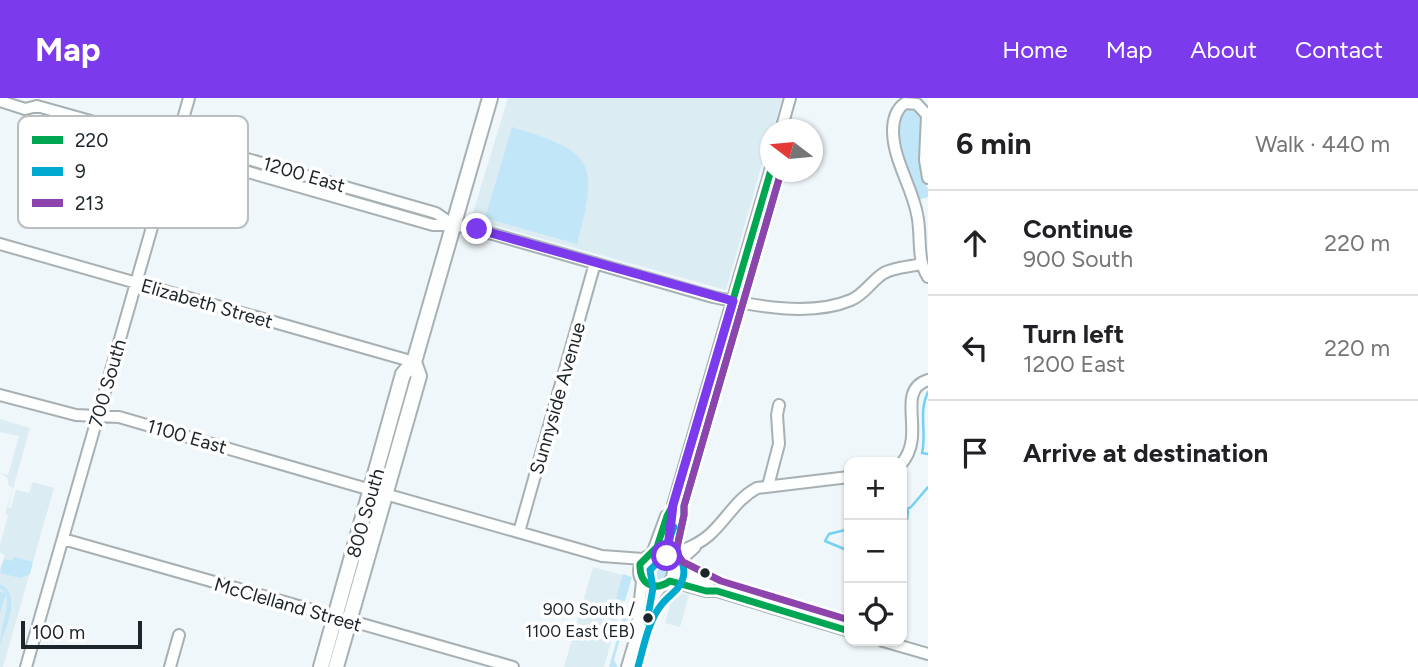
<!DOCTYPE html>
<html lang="en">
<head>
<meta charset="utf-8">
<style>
  :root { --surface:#fff; --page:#f6f6f6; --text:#202124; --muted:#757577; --line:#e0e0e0; --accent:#7c3aed }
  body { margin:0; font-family:Figtree,sans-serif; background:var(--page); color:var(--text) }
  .controls { position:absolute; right:21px; bottom:21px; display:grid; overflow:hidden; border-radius:14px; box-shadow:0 2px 5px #0004 }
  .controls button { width:63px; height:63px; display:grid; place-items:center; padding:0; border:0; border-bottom:2px solid var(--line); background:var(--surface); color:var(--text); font:35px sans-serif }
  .compass { position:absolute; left:760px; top:21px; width:63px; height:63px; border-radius:50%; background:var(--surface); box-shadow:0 2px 5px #0004; rotate:286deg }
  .scale { position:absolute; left:21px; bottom:18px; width:121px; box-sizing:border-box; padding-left:7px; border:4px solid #1b252a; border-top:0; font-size:19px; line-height:24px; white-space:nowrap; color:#1b252a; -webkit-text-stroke:5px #fff; paint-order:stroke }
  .stop { position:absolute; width:21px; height:21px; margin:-16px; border:5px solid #7c3aed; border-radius:50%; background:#fff }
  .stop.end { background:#7c3aed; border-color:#fff; box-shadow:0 2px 7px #0008 }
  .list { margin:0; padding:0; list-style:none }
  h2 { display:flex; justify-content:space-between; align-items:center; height:91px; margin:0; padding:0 28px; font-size:30px }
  h2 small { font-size:23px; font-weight:400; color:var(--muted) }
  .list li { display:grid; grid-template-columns:46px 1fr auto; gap:21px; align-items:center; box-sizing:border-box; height:105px; padding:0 28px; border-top:2px solid var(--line) }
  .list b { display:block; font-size:26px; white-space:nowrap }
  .list p { margin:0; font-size:23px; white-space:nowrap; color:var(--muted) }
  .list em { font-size:23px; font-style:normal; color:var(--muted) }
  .icon { flex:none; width:38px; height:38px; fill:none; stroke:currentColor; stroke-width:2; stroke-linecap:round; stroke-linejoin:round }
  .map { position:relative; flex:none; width:928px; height:569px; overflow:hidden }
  header { display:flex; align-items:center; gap:42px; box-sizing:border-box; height:98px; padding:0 35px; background:var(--accent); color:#fff }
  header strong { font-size:33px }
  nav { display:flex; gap:38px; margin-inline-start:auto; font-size:24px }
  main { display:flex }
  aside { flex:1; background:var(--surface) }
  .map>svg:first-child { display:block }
  .built { fill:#dcecf3 }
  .green { fill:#c1e6f7 }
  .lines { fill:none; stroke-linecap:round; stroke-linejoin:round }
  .stream { stroke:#75d1f4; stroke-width:2.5 }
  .minor-casing { stroke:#a7b0b3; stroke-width:14 }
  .major-casing { stroke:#a7b0b3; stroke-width:18 }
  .minor { stroke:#fdfefe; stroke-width:10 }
  .major { stroke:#fdfefe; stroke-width:14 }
  .bus-1-casing { stroke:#fff; stroke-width:12 }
  .bus-2-casing { stroke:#fff; stroke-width:12 }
  .bus-3-casing { stroke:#fff; stroke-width:12 }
  .bus-1 { stroke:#00a651; stroke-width:7 }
  .bus-2 { stroke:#00a9ce; stroke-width:7 }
  .bus-3 { stroke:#8e44ad; stroke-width:7 }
  .route { stroke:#7c3aed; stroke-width:9 }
  .bus-dot { fill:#1b252a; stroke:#fff; stroke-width:2.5 }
  .labels { text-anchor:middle; stroke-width:7; stroke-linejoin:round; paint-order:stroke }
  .bus-label { font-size:17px; fill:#1b252a; stroke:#fff; text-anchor:end }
  .street-label { font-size:19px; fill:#1b252a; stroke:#fff }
  .key { fill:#fff; stroke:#bbbebf; stroke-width:2 }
  .key-label { font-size:19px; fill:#1b252a }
</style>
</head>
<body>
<header>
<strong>Map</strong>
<nav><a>Home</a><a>Map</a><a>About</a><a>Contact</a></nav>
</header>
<main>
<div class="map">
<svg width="928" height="569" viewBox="0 0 928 569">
  <rect width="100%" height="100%" fill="#f0f7fa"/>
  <path class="built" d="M508,0H782L773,31L771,32L770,39L726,192L471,121Z
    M0,321L30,330L8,409L11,410L16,392L29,395L33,384L54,390L3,569H0V516L6,496L0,494V470L5,457L0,455V447L8,417L5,416L13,390L9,388L7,379L0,375L8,377L19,338L0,334Z
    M593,469L630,479L604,569H564Z
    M676,493L689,497L680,529L665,525L674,494Z"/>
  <path class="green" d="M909,12H916L923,19V81L928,91V99L918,102L899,48L898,39L901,17Z
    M512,29C594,54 599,63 577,146L485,120Z
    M291,79L430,118V120L292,81Z
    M14,459L33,464L30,476L20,480L0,475L4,461L12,463Z
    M648 473a9 9 0 1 1 18 0a9 9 0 1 1-18 0Z
    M623,476L632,479L625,503L616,501Z
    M0,486C23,497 5,529 0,547C0,532 10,506 6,496L0,516V494L6,495L0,490Z
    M624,515L633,518L632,520L625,524L614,562L618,569H609Z"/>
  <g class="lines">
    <path class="stream" d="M928,294C918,314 927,335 922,355L928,356
      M902,423L907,421L908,413L905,412L911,409L928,389
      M849,431L829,436L825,443L849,453
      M902,480V487"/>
    <g class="minor-casing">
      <path id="minor" d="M0,3L25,11L37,8L112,29L119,37L433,127H453L475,131L713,199C755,208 811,219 851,202C865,196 872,182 884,175C895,169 909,169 921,166
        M112,29L122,25L436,115L452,126
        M781,32L790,0
        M928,80L925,62L927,17L917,6L905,5C895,12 893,22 893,33C893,61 912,89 917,116C922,137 916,161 928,179
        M0,146L414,264
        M0,297L76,317L119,319L371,392
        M902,365C927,335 894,293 928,282
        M768,388L779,346L777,317L779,307
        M385,396L602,458L643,461
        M519,434L595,165
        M63,441L513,569
        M639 473a17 17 0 1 1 34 0a17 17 0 1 1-34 0Z
        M652,456L666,418
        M665,457L674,416L673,407L771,70
        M667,458C681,453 696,448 708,438C725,424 736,401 757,390L849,379
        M673,469L695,449
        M674,472L709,488
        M670,483L706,493H717L849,533
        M638,521L642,483
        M883,543L928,556
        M26,569L189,0
        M170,569L179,537
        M627,569C635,542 643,512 660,490"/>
    </g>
    <g class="major-casing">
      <path id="major" d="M321,569L403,276L414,264L490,0
        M336,569L419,278L414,264"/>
    </g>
    <use href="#minor" class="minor"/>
    <use href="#major" class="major"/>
    <g class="bus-1-casing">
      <path id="bus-1" d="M771,72L673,407L667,418L657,449L640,466C639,486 654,494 670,483L706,493H717L849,533"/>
    </g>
    <g class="bus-2-casing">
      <path id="bus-2" d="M647,524L653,490L650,472L661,461L674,429
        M638,569C644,548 648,523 662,506C669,497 680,492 683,480C686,470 682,462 676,454L684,417V408L781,74"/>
    </g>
    <g class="bus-3-casing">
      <path id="bus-3" d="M781,74L684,408V417L676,454L683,464L721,483L849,522"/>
    </g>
    <use href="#bus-1" class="bus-1"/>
    <use href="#bus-2" class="bus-2"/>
    <use href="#bus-3" class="bus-3"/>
  </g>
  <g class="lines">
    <path class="route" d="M477,131L733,203L673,407L667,458"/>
  </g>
  <g class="bus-dot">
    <circle cx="705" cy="475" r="6"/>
    <circle cx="648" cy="520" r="6"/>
  </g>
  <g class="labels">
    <g class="bus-label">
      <text x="635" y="517">900 South /<tspan x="635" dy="22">1100 East (EB)</tspan></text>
    </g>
    <g class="street-label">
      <text transform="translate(304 76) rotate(16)" y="7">1200 East</text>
      <text transform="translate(207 205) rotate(16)" y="7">Elizabeth Street</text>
      <text transform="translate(107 285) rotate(-74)" y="7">700 South</text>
      <text transform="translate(557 300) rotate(-74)" y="7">Sunnyside Avenue</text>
      <text transform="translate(187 338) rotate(16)" y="7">1100 East</text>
      <text transform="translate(365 415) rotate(-74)" y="7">800 South</text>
      <text transform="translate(288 506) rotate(16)" y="7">McClelland Street</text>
    </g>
  </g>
  <rect x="18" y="18" width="230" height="112" rx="10" class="key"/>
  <rect x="32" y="38" width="31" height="8" fill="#00a651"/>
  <rect x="32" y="69" width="31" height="9" fill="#00a9ce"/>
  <rect x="32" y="101" width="31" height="8" fill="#8e44ad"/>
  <g class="key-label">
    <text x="75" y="49">220</text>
    <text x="75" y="80">9</text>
    <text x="75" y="112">213</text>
  </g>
</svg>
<div class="controls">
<button>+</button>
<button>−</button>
<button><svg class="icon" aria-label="locate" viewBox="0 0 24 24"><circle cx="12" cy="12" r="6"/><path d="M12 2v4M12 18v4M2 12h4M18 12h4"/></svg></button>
</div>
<svg class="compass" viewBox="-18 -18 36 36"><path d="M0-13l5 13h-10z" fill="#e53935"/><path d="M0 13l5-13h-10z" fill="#757577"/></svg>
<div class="scale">100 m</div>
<div class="stop" style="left:667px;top:458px"></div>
<div class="stop end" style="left:477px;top:131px"></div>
</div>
<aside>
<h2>6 min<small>Walk · 440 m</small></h2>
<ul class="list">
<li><svg class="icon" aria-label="ahead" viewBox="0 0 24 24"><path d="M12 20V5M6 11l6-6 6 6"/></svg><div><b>Continue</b><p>900 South</p></div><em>220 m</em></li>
<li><svg class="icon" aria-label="left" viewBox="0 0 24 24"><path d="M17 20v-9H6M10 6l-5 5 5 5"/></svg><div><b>Turn left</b><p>1200 East</p></div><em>220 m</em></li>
<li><svg class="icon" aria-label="arrive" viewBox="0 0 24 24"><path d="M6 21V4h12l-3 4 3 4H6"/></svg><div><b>Arrive at destination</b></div></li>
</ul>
</aside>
</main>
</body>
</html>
